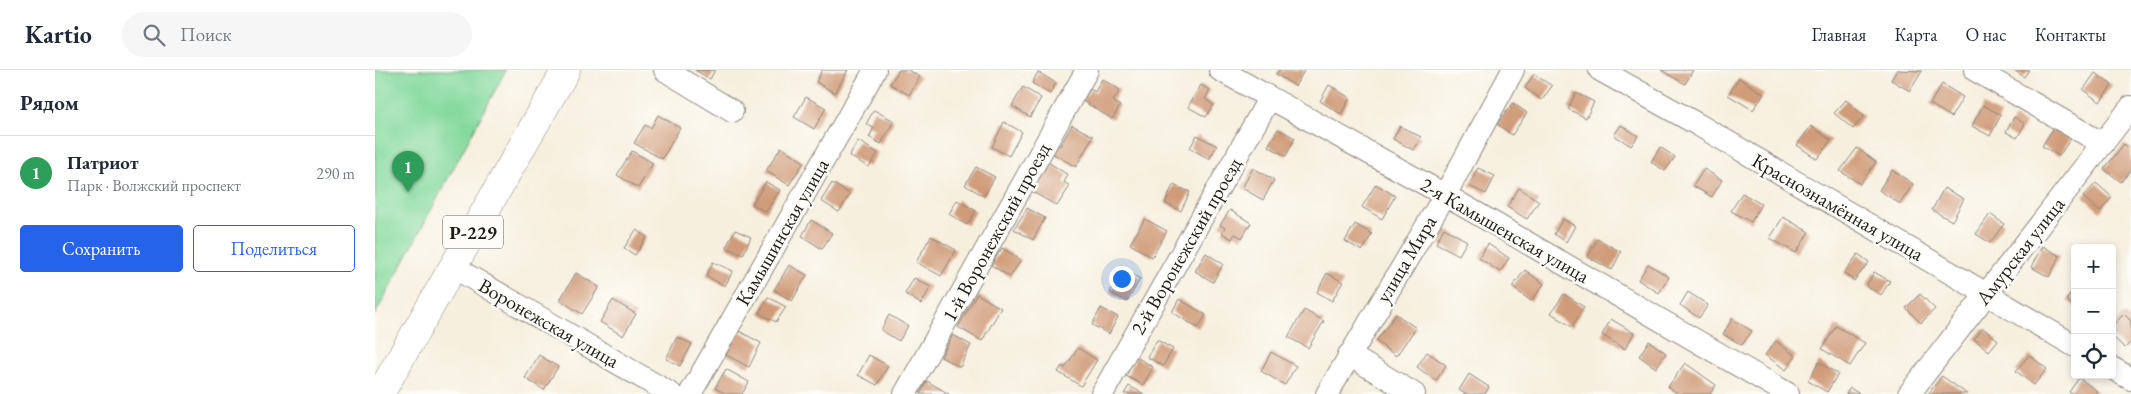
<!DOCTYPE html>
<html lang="ru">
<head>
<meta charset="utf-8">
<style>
  :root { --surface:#fff; --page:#f6f6f7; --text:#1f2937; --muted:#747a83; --line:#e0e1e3; --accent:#2563eb }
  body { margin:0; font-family:"EB Garamond",serif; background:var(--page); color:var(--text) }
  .controls { position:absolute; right:15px; bottom:15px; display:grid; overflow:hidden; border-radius:5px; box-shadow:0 2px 8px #0003 }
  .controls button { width:45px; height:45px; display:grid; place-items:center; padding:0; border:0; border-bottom:1px solid var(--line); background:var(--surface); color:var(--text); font:25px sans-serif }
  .you { position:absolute; left:746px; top:208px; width:18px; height:18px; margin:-12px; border:4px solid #fff; border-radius:50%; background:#1a73e8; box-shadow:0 0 0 8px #1a73e833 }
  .badge { display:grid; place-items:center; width:32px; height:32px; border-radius:50%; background:var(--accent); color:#fff; font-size:16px; font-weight:700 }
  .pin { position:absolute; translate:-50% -41px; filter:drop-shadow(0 1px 2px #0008) }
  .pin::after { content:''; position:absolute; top:26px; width:18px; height:15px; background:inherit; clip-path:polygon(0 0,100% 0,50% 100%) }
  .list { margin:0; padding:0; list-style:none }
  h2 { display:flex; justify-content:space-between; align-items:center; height:65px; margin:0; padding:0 20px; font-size:21px }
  h2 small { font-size:16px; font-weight:400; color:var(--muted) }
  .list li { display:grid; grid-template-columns:32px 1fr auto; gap:15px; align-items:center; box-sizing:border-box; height:75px; padding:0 20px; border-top:1px solid var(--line) }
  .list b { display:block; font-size:19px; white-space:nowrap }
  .list p { margin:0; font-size:16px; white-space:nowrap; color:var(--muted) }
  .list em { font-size:16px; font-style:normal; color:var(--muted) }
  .actions { display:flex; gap:10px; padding:15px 20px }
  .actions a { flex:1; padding:11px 0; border:1px solid var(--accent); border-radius:5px; text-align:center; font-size:18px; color:var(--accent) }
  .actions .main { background:var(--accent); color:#fff }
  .icon { flex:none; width:28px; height:28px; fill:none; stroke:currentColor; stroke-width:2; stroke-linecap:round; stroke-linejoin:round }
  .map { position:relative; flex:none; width:1756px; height:324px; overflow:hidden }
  header { display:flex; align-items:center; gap:30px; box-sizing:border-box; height:70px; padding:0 25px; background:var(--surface); border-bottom:1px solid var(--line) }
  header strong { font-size:24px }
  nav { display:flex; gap:28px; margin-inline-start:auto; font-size:18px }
  .search { width:350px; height:45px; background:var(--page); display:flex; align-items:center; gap:12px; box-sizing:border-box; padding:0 18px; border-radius:28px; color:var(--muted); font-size:19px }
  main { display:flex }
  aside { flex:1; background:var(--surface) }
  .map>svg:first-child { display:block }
  .green { fill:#83d99c; stroke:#507a5c }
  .building { fill:#d09b79 }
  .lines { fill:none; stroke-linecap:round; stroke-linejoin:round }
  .minor-casing { stroke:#8a867d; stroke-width:24 }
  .major-casing { stroke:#8a867d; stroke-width:29 }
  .minor { stroke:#fff; stroke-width:22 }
  .major { stroke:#fff; stroke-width:28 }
  .labels { text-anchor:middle; stroke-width:5; stroke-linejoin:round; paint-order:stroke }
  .shield { fill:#fdfcf7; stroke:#605f5e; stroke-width:1 }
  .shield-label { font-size:19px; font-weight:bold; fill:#1c1c1c }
  .street-label { font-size:20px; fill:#1c1c1c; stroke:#fdfcf7 }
</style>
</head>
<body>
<header>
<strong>Kartio</strong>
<div class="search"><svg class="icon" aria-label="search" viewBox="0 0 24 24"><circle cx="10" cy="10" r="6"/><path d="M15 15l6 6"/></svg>Поиск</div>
<nav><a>Главная</a><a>Карта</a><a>О нас</a><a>Контакты</a></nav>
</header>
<main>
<aside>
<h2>Рядом<small></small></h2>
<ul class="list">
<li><span class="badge" style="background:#2e9e5b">1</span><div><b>Патриот</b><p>Парк · Волжский проспект</p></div><em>290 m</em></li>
</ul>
<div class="actions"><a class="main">Сохранить</a><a>Поделиться</a></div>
</aside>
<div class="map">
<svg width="1756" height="324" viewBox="0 0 1756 324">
  <rect width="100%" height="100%" fill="#fdfcf7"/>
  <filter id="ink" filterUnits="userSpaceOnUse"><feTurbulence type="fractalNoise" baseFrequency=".02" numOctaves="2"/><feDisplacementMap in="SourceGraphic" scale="10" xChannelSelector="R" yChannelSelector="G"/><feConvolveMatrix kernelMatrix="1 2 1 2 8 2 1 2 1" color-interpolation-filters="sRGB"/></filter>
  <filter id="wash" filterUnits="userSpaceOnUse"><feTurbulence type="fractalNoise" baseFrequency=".0096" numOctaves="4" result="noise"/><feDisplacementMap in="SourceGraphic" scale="20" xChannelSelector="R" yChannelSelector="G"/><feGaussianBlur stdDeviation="1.12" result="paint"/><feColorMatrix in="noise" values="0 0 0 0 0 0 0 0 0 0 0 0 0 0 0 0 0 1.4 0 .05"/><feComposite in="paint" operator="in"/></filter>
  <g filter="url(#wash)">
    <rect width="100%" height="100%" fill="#f7efde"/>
    <path class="green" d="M0,0H131L0,245Z"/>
    <g id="blocks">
      <path class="building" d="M320,0H340L335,9Z
        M447,0H473L460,23L441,12Z
        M524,0H533L545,7L534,25L515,14Z
        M904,0H926L929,1L920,16L901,4Z
        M1286,0H1318L1310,14Z
        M1522,0L1547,1L1535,21L1516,10Z
        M1639,0H1654L1649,7Z
        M663,2L681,13L675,24L657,13Z
        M1720,3L1737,15L1725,32L1708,20Z
        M1159,4L1177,16L1167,30L1150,18Z
        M1364,8L1389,24L1378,40L1353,25Z
        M727,9L745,20L738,31L745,36L737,49L708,31L715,19L720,22Z
        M1567,14L1588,27L1576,47L1555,34Z
        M826,15L835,20L830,29L839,35L831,47L813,37Z
        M954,15L975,28L966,44L945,31Z
        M648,17L666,28L655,47L637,36Z
        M1201,23L1219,32L1211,48L1193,39Z
        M431,27L451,38L439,59L419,47Z
        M1471,30L1489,46L1478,59L1459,43Z
        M1138,33L1152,43L1137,65L1122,54Z
        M1608,35L1626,45L1615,66L1597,56Z
        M499,40L519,51L506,74L494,67L499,58L491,54Z
        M283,45L305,58L287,89L259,73L270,55L276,58Z
        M1639,47L1650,54L1642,68L1631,62Z
        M629,52L647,62L634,86L617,77Z
        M1681,54L1698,65L1684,86L1667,76Z
        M697,55L718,66L701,97L675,82L680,73L685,76Z
        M1246,55L1263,66L1256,76L1239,65Z
        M1025,56L1046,67L1038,80L1018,69Z
        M1436,56L1456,70L1442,89L1422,75Z
        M903,59L920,68L911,86L893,76Z
        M822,65L842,76L834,89L815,78Z
        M483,71L503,83L494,97L474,86Z
        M1749,74L1756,79V100L1746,112L1729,99Z
        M406,77L429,92L414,115L391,101Z
        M1285,77L1300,87L1290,101L1276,92Z
        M1482,78L1501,92L1485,114L1465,101Z
        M257,81L278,93L263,118L242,105Z
        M673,92L693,105L689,112L695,116L682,136L656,121Z
        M601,97L620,107L609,126L590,115Z
        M878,98L899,110L888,130L867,118Z
        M1103,98L1120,106L1111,124L1094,116Z
        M1329,99L1347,110L1337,127L1318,116Z
        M1517,100L1538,114L1525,134L1504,120Z
        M391,112L405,120L391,142L377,134Z
        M457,113L475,124L464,142L446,131Z
        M1721,113L1737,127L1725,142L1708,127Z
        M1001,114L1020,126L1007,149L987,137Z
        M798,115L815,122L806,141L790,133Z
        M1144,118L1164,131L1152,149L1132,137Z
        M1569,118L1589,129L1577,151L1557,140Z
        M1367,123L1386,134L1376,152L1356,141Z
        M582,130L601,141L592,155L574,144Z
        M652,138L670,148L658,170L639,159Z
        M855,140L876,153L867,168L860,164L857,169L847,163L850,158L845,155Z
        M1615,144L1629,154L1615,173L1601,164Z
        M1408,147L1434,162L1421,183L1395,168Z
        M770,149L792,161L777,187L755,174Z
        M1188,149L1200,156L1191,172L1179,164Z
        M436,150L457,163L447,179L427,166Z
        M980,154L997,164L987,181L970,171Z
        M1069,158L1092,171L1084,185L1061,173Z
        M261,160L272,167L260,185L249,178Z
        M360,160L376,167L368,185L351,177Z
        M556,166L581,180L566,206L541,192Z
        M1222,169L1246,182L1237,200L1213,187Z
        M1113,174L1134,188L1125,202L1104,188Z
        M1667,176L1685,186L1674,207L1656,197Z
        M627,178L646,190L635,207L616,195Z
        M831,183L848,194L838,212L820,201Z
        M1483,184L1494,192L1479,211L1469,203Z
        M338,192L358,201L350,216L331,206Z
        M1273,194L1294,207L1284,223L1263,210Z
        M414,195L432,205L417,231L399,220Z
        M749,199L765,209L752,232L735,222Z
        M1150,200L1169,214L1156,231L1137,217Z
        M1499,202L1515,211L1506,225L1491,216Z
        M201,203L224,217L207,244L185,230Z
        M952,203L968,212L957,231L942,222Z
        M539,208L556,217L546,234L530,224Z
        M1700,219V237L1691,230Z
        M1313,222L1333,235L1324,248L1305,235Z
        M602,224L626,238L607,271L583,257Z
        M1189,224L1209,237L1197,257L1176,243Z
        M1545,224L1560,239L1546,253L1531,238Z
        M393,227L411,237L401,252L384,243Z
        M804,229L831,245L823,258L797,242Z
        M238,230L261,244L248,266L225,252Z
        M726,238L743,247L734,264L717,255Z
        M929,240L949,251L933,278L913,267Z
        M1021,244L1041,258L1021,286L1001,271Z
        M1749,244L1756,251V272L1750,278L1737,266V256Z
        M514,245L533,256L524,271L506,260Z
        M1236,249L1259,263L1250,279L1227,265Z
        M1357,249L1377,261L1367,275L1348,264Z
        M1461,256L1490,273L1475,296L1447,279Z
        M1608,258L1623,270L1614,281L1599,269Z
        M364,261L386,273L374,297L351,285Z
        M578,265L596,275L585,297L566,287Z
        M302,267L317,274L305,296L291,289Z
        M782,270L798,279L788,296L772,287Z
        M1274,271L1291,283L1281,298L1264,286Z
        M1401,271L1421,286L1411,300L1390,285Z
        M703,278L722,290L706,316L683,302L687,296L690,298Z
        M896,282L921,296L910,315L886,301Z
        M1052,282L1071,295L1061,311L1042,297Z
        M164,285L183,297L169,320L150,308Z
        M494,285L513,296L502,315L483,305Z
        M1654,285L1672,299L1659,315L1641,301Z
        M761,287L778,297L768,315L751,306Z
        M1444,292L1463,304L1452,322L1433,311Z
        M1310,293L1341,315L1335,324H1303L1293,317Z
        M351,299L374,312L367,324H351L340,318Z
        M1094,304L1114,317L1110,324H1090L1084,320Z
        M1567,306L1592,324H1553Z
        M1704,308L1722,321L1720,324H1697L1694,322Z
        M552,311L574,324H545Z
        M754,316L769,324H749Z
        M1475,318L1485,324H1471Z"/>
    </g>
  </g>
  <g filter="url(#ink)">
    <use href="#blocks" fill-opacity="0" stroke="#8a867d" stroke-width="1"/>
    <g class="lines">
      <g class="minor-casing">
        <path id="minor" d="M290,0L357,41
          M845,0L1070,125L1413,324
          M1225,0L1322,54L1700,276
          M1600,0L1728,74
          M78,197L296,324
          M974,285L1039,324
          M1737,298L1756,309
          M315,324L500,0
          M530,324L712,0
          M727,324L894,29
          M952,324L1070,125L1138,0
          M1534,324L1756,37"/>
      </g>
      <g class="major-casing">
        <path id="major" d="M5,324L191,0"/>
      </g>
      <use href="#minor" class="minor"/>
      <use href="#major" class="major"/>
    </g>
  </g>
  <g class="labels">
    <rect class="shield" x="68" y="145.5" width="60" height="33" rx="4"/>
    <g class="shield-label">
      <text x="98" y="169">Р-229</text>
    </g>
    <g class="street-label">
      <text transform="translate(1463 137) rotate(30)" y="7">Краснознамённая улица</text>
      <text transform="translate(1130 160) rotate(30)" y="7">2-я Камышенская улица</text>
      <text transform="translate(407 162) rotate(-60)" y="7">Камышинская улица</text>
      <text transform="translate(621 162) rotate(-61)" y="7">1-й Воронежский проезд</text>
      <text transform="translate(811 176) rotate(-60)" y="7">2-й Воронежский проезд</text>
      <text transform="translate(1645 181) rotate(-52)" y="7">Амурская улица</text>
      <text transform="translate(1031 189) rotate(-59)" y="7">улица Мира</text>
      <text transform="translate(174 253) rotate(30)" y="7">Воронежская улица</text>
    </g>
  </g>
</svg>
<div class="controls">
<button>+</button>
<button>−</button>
<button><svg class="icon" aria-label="locate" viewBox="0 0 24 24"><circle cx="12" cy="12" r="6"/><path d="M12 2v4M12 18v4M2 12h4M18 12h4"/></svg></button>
</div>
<div class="you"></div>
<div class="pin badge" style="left:33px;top:122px;background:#2e9e5b">1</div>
</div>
</main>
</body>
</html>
